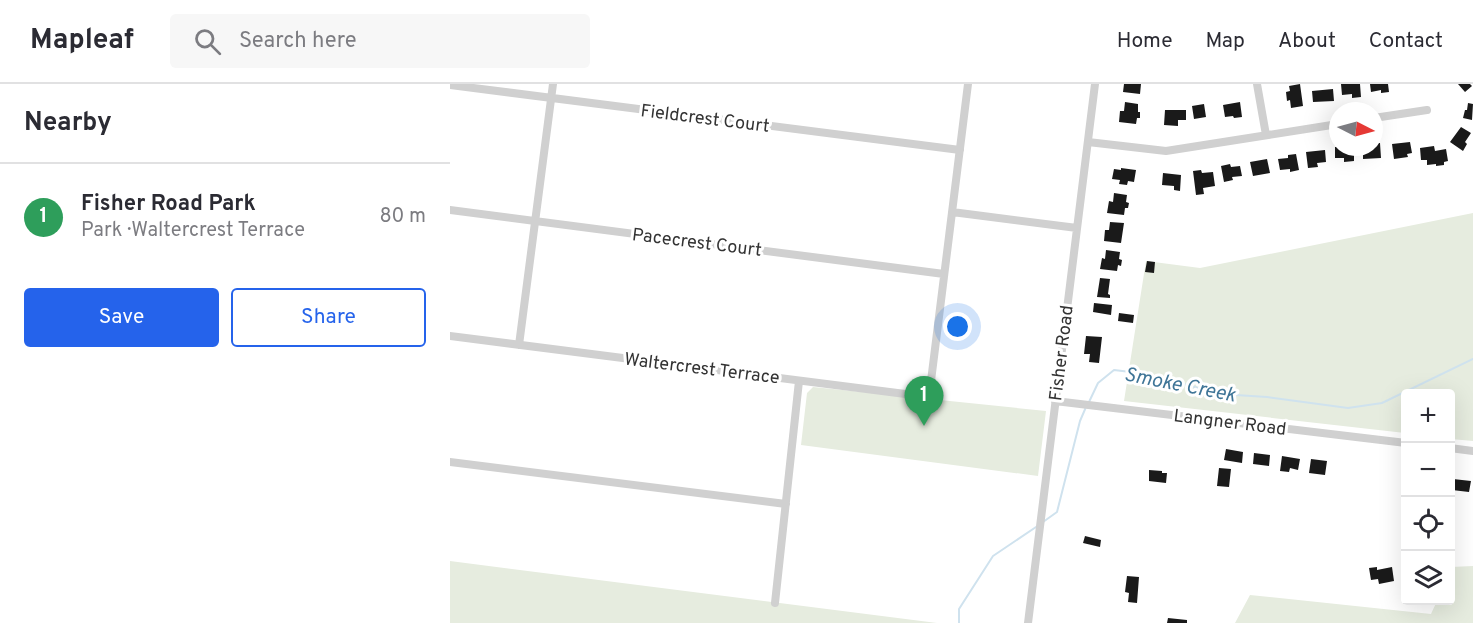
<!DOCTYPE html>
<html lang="en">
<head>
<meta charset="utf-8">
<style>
  :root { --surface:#fff; --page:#f7f7f7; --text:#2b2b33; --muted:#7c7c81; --line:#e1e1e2; --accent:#2563eb }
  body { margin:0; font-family:Overpass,sans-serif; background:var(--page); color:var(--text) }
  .controls { position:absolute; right:18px; bottom:18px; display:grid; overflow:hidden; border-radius:6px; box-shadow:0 6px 24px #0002 }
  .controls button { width:54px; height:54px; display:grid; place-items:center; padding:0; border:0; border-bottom:2px solid var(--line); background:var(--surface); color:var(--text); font:30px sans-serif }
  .compass { position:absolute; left:879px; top:18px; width:54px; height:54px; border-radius:50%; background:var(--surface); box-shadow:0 6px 24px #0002; rotate:96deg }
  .you { position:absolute; left:508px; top:243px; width:21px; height:21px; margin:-15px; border:4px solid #fff; border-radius:50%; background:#1a73e8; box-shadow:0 0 0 9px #1a73e833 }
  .badge { display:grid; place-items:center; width:39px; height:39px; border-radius:50%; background:var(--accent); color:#fff; font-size:20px; font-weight:700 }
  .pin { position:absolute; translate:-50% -50px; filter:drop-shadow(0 2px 3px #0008) }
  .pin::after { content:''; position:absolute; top:32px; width:21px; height:18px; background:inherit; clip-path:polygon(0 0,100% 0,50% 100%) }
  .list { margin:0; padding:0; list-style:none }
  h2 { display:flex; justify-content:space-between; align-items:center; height:78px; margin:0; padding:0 24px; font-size:26px }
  h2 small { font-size:20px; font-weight:400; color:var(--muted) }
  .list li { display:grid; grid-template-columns:39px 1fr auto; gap:18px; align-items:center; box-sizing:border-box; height:108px; padding:0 24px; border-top:2px solid var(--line) }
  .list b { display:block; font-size:22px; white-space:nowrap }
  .list p { margin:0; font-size:20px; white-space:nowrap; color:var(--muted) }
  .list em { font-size:20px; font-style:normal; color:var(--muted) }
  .actions { display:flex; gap:12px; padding:18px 24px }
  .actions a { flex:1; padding:14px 0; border:2px solid var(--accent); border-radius:6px; text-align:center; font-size:21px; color:var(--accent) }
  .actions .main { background:var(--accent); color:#fff }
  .icon { flex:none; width:33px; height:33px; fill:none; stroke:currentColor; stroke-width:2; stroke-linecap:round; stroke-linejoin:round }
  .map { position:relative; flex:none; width:1023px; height:539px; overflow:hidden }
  header { display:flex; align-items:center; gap:36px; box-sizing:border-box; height:84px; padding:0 30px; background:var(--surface); border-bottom:2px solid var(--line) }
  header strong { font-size:28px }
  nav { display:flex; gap:33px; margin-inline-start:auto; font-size:21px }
  .search { width:420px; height:54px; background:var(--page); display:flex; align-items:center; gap:15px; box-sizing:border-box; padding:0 21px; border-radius:6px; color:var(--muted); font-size:22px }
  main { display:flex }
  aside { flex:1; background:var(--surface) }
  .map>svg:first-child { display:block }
  .green { fill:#e6ecdf }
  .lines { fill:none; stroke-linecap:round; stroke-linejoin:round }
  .stream { stroke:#cfe2ee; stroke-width:2 }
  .building { fill:#1a1a1a }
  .street { stroke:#d0d0d0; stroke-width:8 }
  .labels { text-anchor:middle; stroke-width:6; stroke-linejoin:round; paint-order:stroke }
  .street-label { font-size:18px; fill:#333; stroke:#fff }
  .water-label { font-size:20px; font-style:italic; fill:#3f7597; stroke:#fff }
</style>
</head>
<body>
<header>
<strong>Mapleaf</strong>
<div class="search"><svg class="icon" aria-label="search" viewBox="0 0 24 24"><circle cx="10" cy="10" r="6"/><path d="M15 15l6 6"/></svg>Search here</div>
<nav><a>Home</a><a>Map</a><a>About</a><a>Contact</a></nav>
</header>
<main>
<aside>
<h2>Nearby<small></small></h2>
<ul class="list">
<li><span class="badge" style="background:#2e9e5b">1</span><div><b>Fisher Road Park</b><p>Park · Waltercrest Terrace</p></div><em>80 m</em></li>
</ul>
<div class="actions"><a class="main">Save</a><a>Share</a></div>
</aside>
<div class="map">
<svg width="1023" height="539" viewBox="0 0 1023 539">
  <rect width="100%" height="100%" fill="#fff"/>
  <path class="green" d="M1023,129V357L1001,355L1000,310H956L955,349L674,317L696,177L750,184Z
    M363,303L596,327L588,392L351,361L357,309Z
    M0,477L487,539H0Z
    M1023,482V539H785L800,511L981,530L987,517L1000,516L1001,483Z"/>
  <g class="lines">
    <path class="stream" d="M639,318L648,299L664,286L697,290L770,310L817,313L898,324L932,319L1023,275
      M593,438L607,428L630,337L636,323
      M509,539V525L543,472L589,441"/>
  </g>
  <path class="building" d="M674,0H691L690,10L673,8Z
    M850,0L853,22L841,24L840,16L837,17L836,8L840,7L839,2Z
    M891,0H910L911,13L902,14V10L892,11Z
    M920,0H938L939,8L931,9V6L921,8Z
    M1008,0H1020L1022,2L1015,8Z
    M883,5L884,17L863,18L862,7Z
    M675,18L688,20V28H690V34H687L686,40L669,38L670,27H674Z
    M790,18L792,33L784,34L783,32L775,33L773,21Z
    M1018,19L1023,20L1022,36L1013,34L1015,26H1017Z
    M754,20L756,33L744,35L742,22Z
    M715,26H736V36H728V42L714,41Z
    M1011,43L1021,49L1015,58L1017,60L1013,67L1000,58Z
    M960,58L962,69L957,70L958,73L944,75L942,60Z
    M924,59H930L931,74L913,75V63H924Z
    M984,62L985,67L996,65L998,77L994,78V81L986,82V80L977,81V76H971L970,64Z
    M885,63H904V77L894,78V74H885Z
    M875,66L876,78L867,79L868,83L858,84L856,68Z
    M846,70L849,86L840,88V85L830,86L828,75L838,74V71Z
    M817,75L820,89L803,92L800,78Z
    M780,80L781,83L790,82L792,92L782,93L783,96L774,98L771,82Z
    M671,84L686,86L684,98L678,97L677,101L669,100L670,96L662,95L664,85L671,86Z
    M751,86L752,89L763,88L765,102L753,104L754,110L746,111L743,87Z
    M713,89L731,91L730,107L724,106V102L712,101Z
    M664,109L677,111L676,118L679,119L678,124H675L674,131L657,129L659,117L663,118Z
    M660,138L674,139L671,159L654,157L655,146H659Z
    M656,166L670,168L669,175L672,176L671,182L668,181L667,187L650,185L652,174L655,175Z
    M697,177L705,178L704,189L695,188Z
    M650,194L660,195L658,210L660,211V214L647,213Z
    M644,219L662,221L661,231L643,228Z
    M669,229L684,231L683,239L668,237Z
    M636,252L652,253L649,279L639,278L640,270H634Z
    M776,365L793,368L792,379L774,376Z
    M804,369L820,371L819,382L803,380Z
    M832,372L850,375L848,386L840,384L839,388L830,387Z
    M861,375L877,377L875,391L859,389Z
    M769,384L781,385L779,403L767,402Z
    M699,386L712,387V389H717L716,399L699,397Z
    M1003,395L1021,397L1019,408L1002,406Z
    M635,452L651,456L650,463L633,459Z
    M927,483V486L942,483L944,497L929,500L928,495L921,496L919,484Z
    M677,492L689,493L687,519L678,518L679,509L675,508Z
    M718,534L737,536V539H717Z"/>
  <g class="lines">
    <path class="street" d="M807,0L816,51
      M0,1L510,66
      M924,34L977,26
      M638,58L716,67L888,40
      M0,126L494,190
      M502,128L627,144
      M0,252L479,313L518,0
      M69,261L103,0
      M605,317L956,359
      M1000,364L1023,367
      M0,378L336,420
      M325,519L349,297
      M578,539L645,0"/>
  </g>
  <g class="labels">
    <g class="street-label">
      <text transform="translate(255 34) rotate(7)" y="6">Fieldcrest Court</text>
      <text transform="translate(247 158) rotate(7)" y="6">Pacecrest Court</text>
      <text transform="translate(611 269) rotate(-83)" y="6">Fisher Road</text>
      <text transform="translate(252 284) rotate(7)" y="6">Waltercrest Terrace</text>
      <text transform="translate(780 338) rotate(7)" y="6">Langner Road</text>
    </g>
    <g class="water-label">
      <text transform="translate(730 300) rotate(11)" y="7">Smoke Creek</text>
    </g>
  </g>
</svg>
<div class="controls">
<button>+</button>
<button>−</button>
<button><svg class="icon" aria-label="locate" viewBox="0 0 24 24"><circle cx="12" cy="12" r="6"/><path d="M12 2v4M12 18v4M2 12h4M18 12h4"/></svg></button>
<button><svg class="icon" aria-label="layers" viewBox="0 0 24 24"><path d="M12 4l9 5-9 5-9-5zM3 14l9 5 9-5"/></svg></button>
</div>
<svg class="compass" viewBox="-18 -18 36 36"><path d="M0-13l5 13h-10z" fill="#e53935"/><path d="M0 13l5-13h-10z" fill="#7c7c81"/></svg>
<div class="you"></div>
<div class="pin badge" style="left:474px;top:342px;background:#2e9e5b">1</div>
</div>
</main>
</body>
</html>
